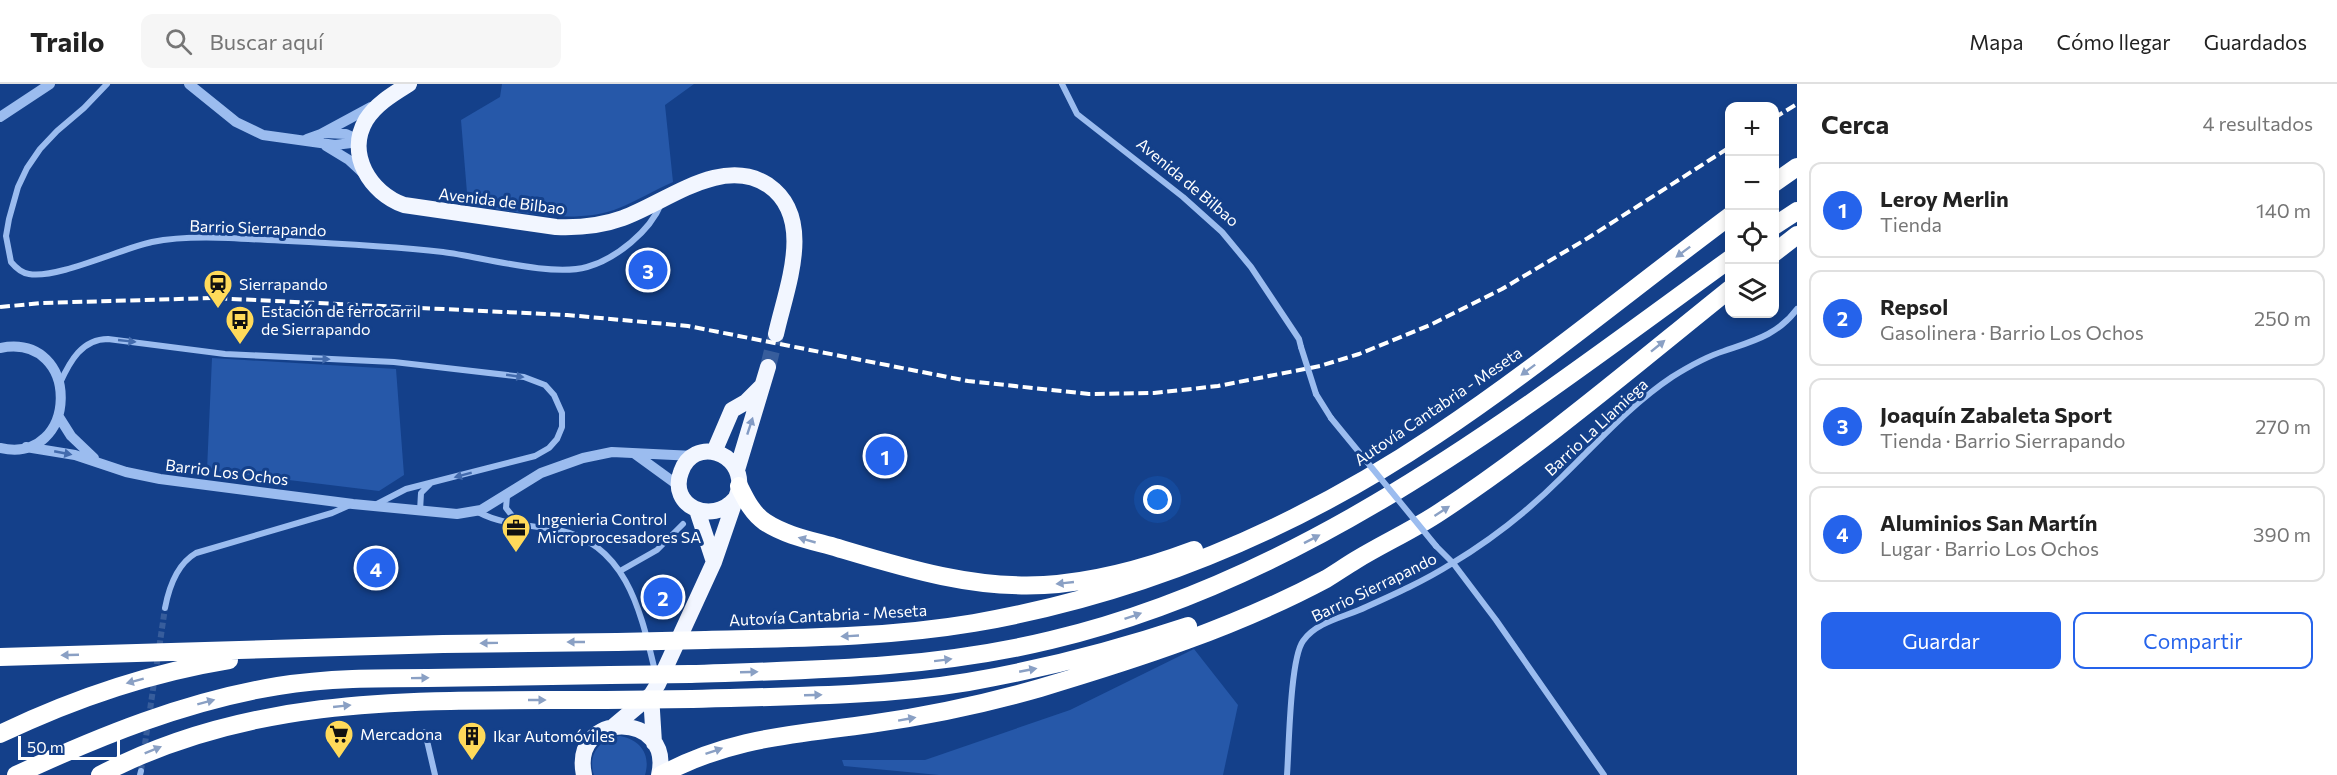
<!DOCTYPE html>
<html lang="es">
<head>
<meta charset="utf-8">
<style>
  :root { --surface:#fff; --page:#f6f6f6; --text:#222; --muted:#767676; --line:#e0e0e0; --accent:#2563eb }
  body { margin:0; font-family:Commissioner,sans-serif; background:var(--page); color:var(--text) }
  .controls { position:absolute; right:18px; top:18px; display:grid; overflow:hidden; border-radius:12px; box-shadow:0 3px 9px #0003 }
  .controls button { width:54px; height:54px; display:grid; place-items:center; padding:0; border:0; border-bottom:2px solid var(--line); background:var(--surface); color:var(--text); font:30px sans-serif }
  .scale { position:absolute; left:18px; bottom:15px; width:102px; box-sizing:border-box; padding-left:6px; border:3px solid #fff; border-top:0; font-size:16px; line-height:21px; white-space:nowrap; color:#fff; -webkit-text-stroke:4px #14408a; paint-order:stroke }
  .you { position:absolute; left:1158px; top:416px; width:21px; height:21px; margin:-15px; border:4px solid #fff; border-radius:50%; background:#1a73e8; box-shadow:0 0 0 9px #1a73e833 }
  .badge { display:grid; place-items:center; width:39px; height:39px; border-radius:50%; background:var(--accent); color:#fff; font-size:20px; font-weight:700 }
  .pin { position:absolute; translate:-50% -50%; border:3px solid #fff; box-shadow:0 2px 6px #0006 }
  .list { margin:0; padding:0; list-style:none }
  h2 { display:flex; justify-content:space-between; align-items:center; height:78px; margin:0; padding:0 24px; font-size:26px }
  h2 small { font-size:20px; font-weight:400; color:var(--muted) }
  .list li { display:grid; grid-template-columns:39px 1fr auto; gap:18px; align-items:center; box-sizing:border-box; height:96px; margin:0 12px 12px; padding:0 12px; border:2px solid var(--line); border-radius:12px }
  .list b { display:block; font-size:22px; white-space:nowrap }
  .list p { margin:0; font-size:20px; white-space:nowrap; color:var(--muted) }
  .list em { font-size:20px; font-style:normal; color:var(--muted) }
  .actions { display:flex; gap:12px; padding:18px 24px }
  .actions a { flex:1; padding:14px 0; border:2px solid var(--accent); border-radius:12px; text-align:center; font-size:21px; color:var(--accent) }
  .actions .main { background:var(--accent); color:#fff }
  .icon { flex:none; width:33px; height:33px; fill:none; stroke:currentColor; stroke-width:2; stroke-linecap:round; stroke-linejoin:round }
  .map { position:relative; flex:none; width:1797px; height:691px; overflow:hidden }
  header { display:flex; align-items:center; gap:36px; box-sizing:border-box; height:84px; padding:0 30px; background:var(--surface); border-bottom:2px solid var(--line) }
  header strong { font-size:28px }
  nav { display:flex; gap:33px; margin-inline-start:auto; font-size:21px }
  .search { width:420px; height:54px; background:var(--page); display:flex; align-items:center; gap:15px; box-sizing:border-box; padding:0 21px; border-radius:12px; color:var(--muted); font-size:22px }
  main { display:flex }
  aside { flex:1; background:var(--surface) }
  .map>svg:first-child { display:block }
  .green { fill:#2658a9 }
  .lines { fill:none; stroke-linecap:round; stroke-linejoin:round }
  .minor-tunnel { stroke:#375d9c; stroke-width:6; stroke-dasharray:6 3; stroke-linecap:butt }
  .trunk-tunnel { stroke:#375d9c; stroke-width:16; stroke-dasharray:16 8; stroke-linecap:butt }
  .minor { stroke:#9bbcef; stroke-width:6 }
  .tertiary { stroke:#9bbcef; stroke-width:10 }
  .trunk { stroke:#f2f6ff; stroke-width:16 }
  .motorway { stroke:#fff; stroke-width:18 }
  .rail { stroke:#fff; stroke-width:4; stroke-dasharray:10 4.5; stroke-linecap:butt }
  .minor-bridge { stroke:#9bbcef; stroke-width:6 }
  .motorway-bridge { stroke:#fff; stroke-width:18 }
  .oneway { fill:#8aa0c4 }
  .oneway2 { fill:#436bad }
  .oneway3 { fill:#839bc4 }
  .labels { text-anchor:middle; stroke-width:6; stroke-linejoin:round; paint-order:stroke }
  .street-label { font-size:16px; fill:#fff; stroke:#14408a }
  .poi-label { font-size:16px; fill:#fff; stroke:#14408a; text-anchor:start }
</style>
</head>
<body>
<header>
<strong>Trailo</strong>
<div class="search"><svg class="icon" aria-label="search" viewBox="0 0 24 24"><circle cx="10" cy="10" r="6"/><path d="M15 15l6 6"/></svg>Buscar aquí</div>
<nav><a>Mapa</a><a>Cómo llegar</a><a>Guardados</a></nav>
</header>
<main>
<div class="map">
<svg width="1797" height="691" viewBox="0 0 1797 691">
  <rect width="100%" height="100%" fill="#14408a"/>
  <path class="green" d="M502,0H694L665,21L673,98C654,106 637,117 619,124C576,142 513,127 468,121L461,36L500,13Z
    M212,274L396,285L404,391L379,407L207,386Z
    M1194,565L1238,621L1223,691H939L844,682L842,676H925L1070,626Z
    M620,652C641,656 651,671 645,691H594C587,671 600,654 620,652Z"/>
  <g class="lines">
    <path class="minor-tunnel" d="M141,687L165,524"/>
    <path class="trunk-tunnel" d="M768,283L776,250"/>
    <path class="minor" d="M107,0L84,24L57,47L40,65L27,84L18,103L9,135L6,152L11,178C16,184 21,189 29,190C57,195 120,165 152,158C176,153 204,153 229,154C300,158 372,160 443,168C482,173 551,193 587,183C616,175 650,147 661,120
      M1062,0L1077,30L1183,113L1222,148L1251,183L1299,255L1301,263
      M60,299C70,277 82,255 108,255L225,270L394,278L524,293L545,301L554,311L562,329V343L557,355L549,364L535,372L406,405L377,420
      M1316,310L1331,334
      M507,412L506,424L517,438
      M420,427L421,409L430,400
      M478,428C502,441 531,441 558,446C627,460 641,529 655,587
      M1436,462L1453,479L1496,536L1604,691
      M620,487L657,466L683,440
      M165,524C169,503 177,480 196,469L332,429L350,421
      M425,648L435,691
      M140,691L141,687
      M1287,691C1289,664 1290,575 1303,557C1317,537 1346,533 1366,523C1395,510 1424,497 1451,480C1491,456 1528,427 1561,394C1597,359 1630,321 1672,293C1688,283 1705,273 1724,267C1753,257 1778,251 1797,225"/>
    <path class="tertiary" d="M189,0L236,38L263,51L335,61L359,58
      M0,33L50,0
      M325,49L346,50L359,56
      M307,55L321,50L371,23
      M326,62L349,76L362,88
      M0,264C83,248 79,382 0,364
      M59,333L71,352L94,374
      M26,363L75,371L126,388L160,395L353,420L457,430L481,426L541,389L583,374L612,368L694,372
      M635,370L679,402"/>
    <path class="trunk" d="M409,0C393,10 376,20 366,36C346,70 370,109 404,121L556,143C580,144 601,142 623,134C667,118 722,71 768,101C816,134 786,204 776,250
      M714,368L732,326L746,318L762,302
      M737,386L768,283
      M697,426L714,478
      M651,611L654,659
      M614,642L651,611L658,600L714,478L739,405C744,367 693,352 681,388C668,422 712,442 735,415
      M584,691C570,626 674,627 659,691"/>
    <path class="motorway" d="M1774,99L1797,83
      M1774,142L1797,127
      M1774,169L1797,151
      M739,402C746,416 752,429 765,438C786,452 814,457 838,464C905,484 973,505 1044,501C1095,498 1146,484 1194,466
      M706,556C796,554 885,554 974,539C1141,510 1296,445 1436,351C1538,283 1632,205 1730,132
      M0,573L443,560L617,558
      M690,590C812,586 932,585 1051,556C1309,495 1520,327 1730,175
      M692,615C784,612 877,613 968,598C1043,585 1116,566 1188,542
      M0,650C73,615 149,589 229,576
      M16,691C100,652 186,617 278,602C327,594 378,594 428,594C489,593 550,592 610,591
      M100,691C258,607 433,617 606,616
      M661,691C731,653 794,651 870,640C927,632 984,620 1040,604C1137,575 1236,543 1326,495C1336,489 1346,482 1356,476C1384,459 1413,446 1440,428C1542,361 1635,281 1730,205"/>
    <path class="rail" d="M1774,34L1797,20
      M0,223L42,219L213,214L567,231L688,242L968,297L1089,310L1154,309L1218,302L1320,282L1359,270L1430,241L1502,205L1588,154L1730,63"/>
    <path class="minor-bridge" d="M1301,263L1316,310
      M1331,334L1436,462"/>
    <path class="motorway-bridge" d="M617,558L706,556
      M610,591L690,590
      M606,616L692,615"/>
  </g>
  <defs><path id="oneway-solid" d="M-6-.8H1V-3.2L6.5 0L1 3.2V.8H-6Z" transform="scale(1.5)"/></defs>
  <g class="oneway">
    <use href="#oneway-solid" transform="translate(1683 168) rotate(143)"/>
    <use href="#oneway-solid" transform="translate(1658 262) rotate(-39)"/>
    <use href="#oneway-solid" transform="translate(1528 286) rotate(143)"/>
    <use href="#oneway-solid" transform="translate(1442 427) rotate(-33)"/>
    <use href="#oneway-solid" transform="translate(1312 455) rotate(-27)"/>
    <use href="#oneway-solid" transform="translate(807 456) rotate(-164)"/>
    <use href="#oneway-solid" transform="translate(1065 499) rotate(174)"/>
    <use href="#oneway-solid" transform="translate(1133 532) rotate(-19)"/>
    <use href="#oneway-solid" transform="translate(850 552) rotate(177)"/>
    <use href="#oneway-solid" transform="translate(576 558) rotate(180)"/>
    <use href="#oneway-solid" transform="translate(489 559) rotate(179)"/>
    <use href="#oneway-solid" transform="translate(70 571) rotate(178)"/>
    <use href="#oneway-solid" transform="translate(943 576) rotate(-7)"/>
    <use href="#oneway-solid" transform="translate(1028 586) rotate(-11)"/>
    <use href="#oneway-solid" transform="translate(749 588) rotate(-2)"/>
    <use href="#oneway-solid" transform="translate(420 594) rotate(-1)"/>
    <use href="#oneway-solid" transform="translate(135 597) rotate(165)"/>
    <use href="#oneway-solid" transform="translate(813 611) rotate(-2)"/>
    <use href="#oneway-solid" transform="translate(537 616)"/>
    <use href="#oneway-solid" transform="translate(206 618) rotate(-15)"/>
    <use href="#oneway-solid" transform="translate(342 622) rotate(-6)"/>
    <use href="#oneway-solid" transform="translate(907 635) rotate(-10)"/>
    <use href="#oneway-solid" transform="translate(153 666) rotate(-22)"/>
    <use href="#oneway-solid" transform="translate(714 667) rotate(-19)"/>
  </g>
  <g class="oneway2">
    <use href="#oneway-solid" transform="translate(127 257) rotate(6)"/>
    <use href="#oneway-solid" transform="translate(321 275) rotate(2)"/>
    <use href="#oneway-solid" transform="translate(515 292) rotate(8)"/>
    <use href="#oneway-solid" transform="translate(63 369) rotate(11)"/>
    <use href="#oneway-solid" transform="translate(463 391) rotate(165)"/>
  </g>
  <use class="oneway3" href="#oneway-solid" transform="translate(750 342) rotate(-72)"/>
  <defs>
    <g id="station-pin" transform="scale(1.5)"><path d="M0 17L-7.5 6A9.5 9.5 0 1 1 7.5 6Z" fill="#ffda5a" stroke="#14408a"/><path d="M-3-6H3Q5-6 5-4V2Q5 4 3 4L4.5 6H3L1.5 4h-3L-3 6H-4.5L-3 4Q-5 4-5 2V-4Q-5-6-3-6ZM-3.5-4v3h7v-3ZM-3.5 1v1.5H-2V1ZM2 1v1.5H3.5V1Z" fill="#111"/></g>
    <g id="bus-pin" transform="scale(1.5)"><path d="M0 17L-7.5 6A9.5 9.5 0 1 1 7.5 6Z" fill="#ffda5a" stroke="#14408a"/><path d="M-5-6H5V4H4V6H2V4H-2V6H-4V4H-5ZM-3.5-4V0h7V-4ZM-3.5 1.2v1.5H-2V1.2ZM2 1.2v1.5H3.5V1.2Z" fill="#111"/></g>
    <g id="office-pin" transform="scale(1.5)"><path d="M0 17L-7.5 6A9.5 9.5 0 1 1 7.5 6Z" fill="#ffda5a" stroke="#14408a"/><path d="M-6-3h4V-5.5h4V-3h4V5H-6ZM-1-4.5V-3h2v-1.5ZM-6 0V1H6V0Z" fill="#111"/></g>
    <g id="supermarket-pin" transform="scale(1.5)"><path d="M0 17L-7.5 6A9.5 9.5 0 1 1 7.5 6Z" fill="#ffda5a" stroke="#14408a"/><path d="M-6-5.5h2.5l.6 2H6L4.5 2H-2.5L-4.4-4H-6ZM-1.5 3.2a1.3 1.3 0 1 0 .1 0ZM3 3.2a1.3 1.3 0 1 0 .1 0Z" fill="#111"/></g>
    <g id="building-pin" transform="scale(1.5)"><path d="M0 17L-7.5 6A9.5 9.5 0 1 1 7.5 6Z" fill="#ffda5a" stroke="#14408a"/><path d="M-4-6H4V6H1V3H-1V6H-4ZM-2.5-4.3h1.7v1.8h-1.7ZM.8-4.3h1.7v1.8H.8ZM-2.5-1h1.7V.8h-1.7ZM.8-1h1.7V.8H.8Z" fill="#111"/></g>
  </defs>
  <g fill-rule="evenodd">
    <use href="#station-pin" x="218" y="200"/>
    <use href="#bus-pin" x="240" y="236"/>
    <use href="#office-pin" x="516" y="444"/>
    <use href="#supermarket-pin" x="339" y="650"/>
    <use href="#building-pin" x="472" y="652"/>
  </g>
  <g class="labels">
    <g class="street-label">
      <text transform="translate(1188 98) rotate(40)" y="6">Avenida de Bilbao</text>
      <text transform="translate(502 117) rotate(7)" y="6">Avenida de Bilbao</text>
      <text transform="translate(258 144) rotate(2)" y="6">Barrio Sierrapando</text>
      <text transform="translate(1438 322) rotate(-34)" y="6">Autovía Cantabria - Meseta</text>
      <text transform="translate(1596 343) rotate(-43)" y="6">Barrio La Llamiega</text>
      <text transform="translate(227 388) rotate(7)" y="6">Barrio Los Ochos</text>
      <text transform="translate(1374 503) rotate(-26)" y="6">Barrio Sierrapando</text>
      <text transform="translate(828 531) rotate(-3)" y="6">Autovía Cantabria - Meseta</text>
    </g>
    <g class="poi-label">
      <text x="239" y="206">Sierrapando</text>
      <text x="261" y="233">Estación de ferrocarril<tspan x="261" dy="18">de Sierrapando</tspan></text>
      <text x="537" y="441">Ingenieria Control<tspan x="537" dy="18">Microprocesadores SA</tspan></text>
      <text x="360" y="656">Mercadona</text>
      <text x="493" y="658">Ikar Automóviles</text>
    </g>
  </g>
</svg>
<div class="controls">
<button>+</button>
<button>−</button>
<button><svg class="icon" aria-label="locate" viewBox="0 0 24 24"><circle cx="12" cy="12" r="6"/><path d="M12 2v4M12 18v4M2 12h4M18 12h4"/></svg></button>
<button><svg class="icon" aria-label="layers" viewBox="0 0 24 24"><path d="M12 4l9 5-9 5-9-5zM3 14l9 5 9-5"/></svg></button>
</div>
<div class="scale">50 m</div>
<div class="you"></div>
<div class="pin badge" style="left:885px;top:372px">1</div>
<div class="pin badge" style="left:663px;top:513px">2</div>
<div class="pin badge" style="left:648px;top:186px">3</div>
<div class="pin badge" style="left:376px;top:484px">4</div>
</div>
<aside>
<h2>Cerca<small>4 resultados</small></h2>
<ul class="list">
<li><span class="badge">1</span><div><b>Leroy Merlin</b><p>Tienda</p></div><em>140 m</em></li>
<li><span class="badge">2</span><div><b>Repsol</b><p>Gasolinera · Barrio Los Ochos</p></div><em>250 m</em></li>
<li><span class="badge">3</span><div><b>Joaquín Zabaleta Sport</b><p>Tienda · Barrio Sierrapando</p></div><em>270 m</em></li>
<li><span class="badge">4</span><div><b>Aluminios San Martín</b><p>Lugar · Barrio Los Ochos</p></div><em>390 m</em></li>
</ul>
<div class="actions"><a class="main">Guardar</a><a>Compartir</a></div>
</aside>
</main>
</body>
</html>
